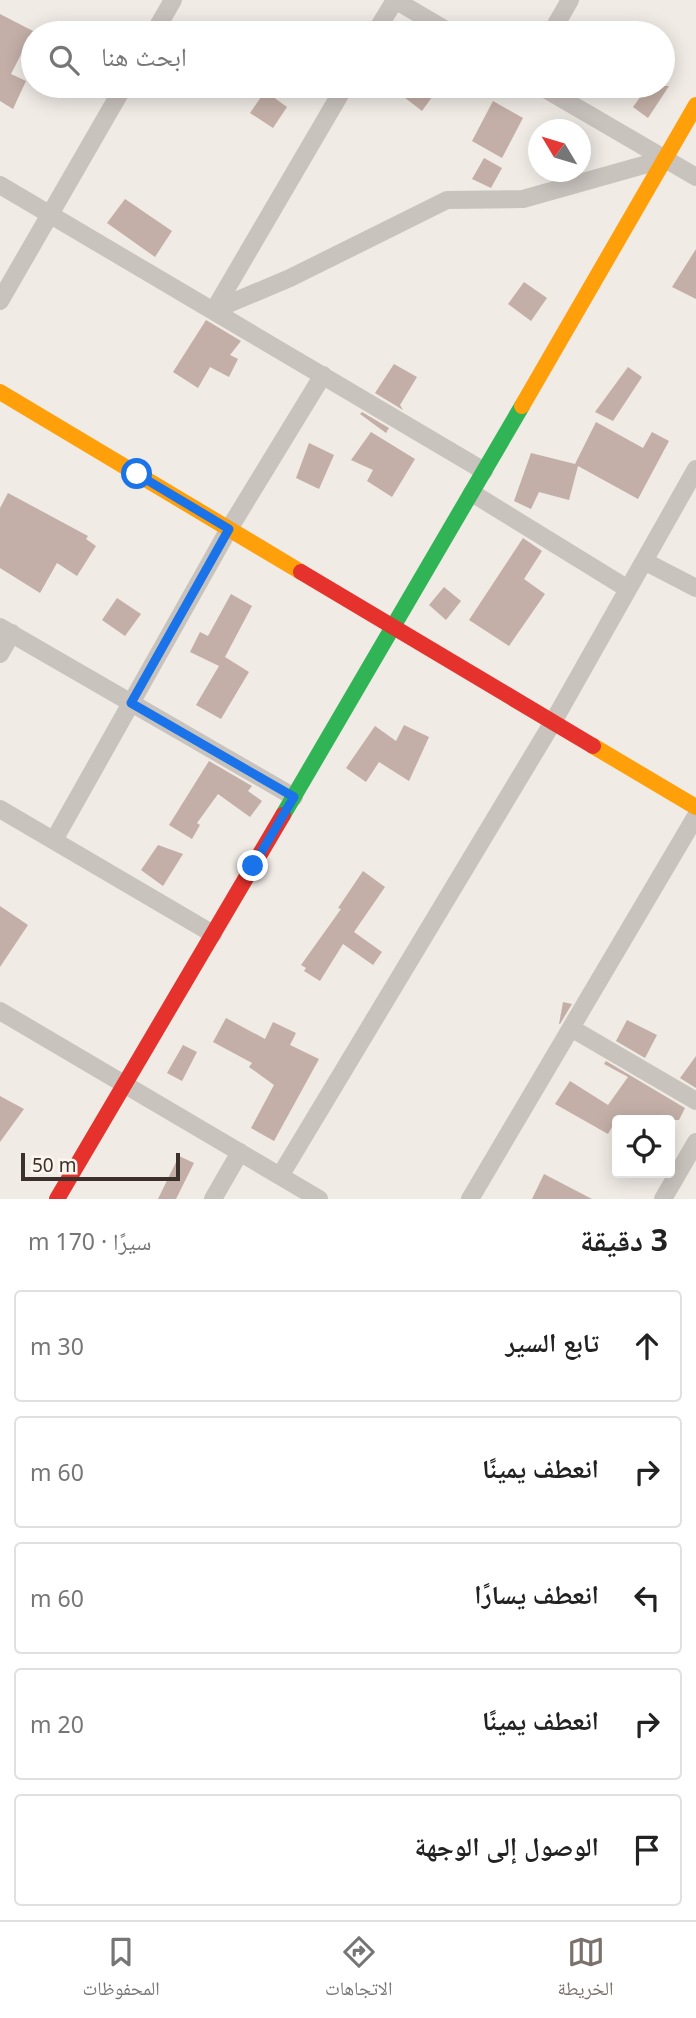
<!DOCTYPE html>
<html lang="ar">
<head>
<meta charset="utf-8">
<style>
  :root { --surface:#fff; --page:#f2f2f2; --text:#222; --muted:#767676; --line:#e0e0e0; --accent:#7a716c }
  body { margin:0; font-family:"Noto Sans","Noto Naskh Arabic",sans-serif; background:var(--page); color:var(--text); direction:rtl }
  .controls { position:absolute; right:21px; bottom:21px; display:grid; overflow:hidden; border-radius:7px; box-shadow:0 4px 18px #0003 }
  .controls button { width:63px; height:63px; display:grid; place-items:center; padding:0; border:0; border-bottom:2px solid var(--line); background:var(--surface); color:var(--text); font:35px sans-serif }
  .compass { position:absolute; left:528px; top:119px; width:63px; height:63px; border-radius:50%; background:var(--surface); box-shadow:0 4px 18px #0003; rotate:308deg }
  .scale { position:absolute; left:21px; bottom:18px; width:159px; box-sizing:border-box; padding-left:7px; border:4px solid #3b302b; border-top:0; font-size:19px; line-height:24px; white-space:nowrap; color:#3b302b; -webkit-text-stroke:5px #fbf5ee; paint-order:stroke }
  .stop { position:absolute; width:21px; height:21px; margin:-16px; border:5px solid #1a73e8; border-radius:50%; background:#fff }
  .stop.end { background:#1a73e8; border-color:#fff; box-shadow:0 2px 7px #0008 }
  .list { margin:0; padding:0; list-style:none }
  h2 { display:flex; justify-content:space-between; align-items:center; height:91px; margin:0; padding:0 28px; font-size:30px }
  h2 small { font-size:23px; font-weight:400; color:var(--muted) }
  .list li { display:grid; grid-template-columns:46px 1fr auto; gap:21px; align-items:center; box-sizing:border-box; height:112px; margin:0 14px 14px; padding:0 14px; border:2px solid var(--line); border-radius:7px }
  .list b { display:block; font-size:26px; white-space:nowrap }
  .list em { font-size:23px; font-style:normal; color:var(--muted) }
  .icon { flex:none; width:38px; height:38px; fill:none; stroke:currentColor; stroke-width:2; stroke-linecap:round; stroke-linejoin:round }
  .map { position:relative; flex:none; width:696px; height:1199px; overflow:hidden; direction:ltr }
  .search { position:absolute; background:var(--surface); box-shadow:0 4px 18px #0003; left:21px; right:21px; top:21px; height:77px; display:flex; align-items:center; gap:18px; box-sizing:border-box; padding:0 24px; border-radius:38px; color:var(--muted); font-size:26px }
  .sheet { height:721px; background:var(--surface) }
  nav { display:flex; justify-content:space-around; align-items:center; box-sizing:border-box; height:98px; border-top:2px solid var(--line); background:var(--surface); font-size:19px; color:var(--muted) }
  nav a { display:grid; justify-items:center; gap:4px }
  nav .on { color:var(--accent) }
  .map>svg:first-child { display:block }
  .building { fill:#c3afa7 }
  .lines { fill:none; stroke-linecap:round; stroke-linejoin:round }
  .street { stroke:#c9c3be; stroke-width:18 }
  .fast { stroke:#30b455; stroke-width:16 }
  .slow { stroke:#ff9f0a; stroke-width:16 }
  .jam { stroke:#e5322d; stroke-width:16 }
  .route { stroke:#1a73e8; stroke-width:9 }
</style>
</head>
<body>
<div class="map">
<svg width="696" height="1199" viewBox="0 0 696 1199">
  <rect width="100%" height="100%" fill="#f0ebe5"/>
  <path class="building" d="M0,14L33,31L11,74L26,81L13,109L0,101Z
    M412,86H426L435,93L422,111L404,97Z
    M626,86H669L648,118L633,107L641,96Z
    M265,91L287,107L273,128L250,113Z
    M493,101L523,118L502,158L472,141Z
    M484,158L502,168L491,188L472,179Z
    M125,199L172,231L155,257L107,223Z
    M696,249V299L672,287Z
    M524,282L547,298L531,321L508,304Z
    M206,320L241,341L230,355L238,359L229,377L210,367L198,388L173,372Z
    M394,364L417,377L400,405L403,410L375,393Z
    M628,367L642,377L613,421L595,412Z
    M362,412L389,428L386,433L360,414Z
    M596,422L643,448L652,432L669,441L638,499L578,466L569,500L539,492L531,509L514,501L531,453L575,464Z
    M371,432L415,459L392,497L367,481L373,470L351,460Z
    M309,443L334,455L319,489L296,478Z
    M8,493L88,536L86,539L96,546L77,576L57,563L40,593L0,568V508Z
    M523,538L542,551L524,579L545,594L509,646L469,620Z
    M444,587L461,601L446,620L429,605Z
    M231,594L252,606L225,657L249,672L221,719L196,705L219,666L190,652L200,632L208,636Z
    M117,598L141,614L125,636L102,620Z
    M404,725L429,737L409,781L379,762L366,782L346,768L375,726L396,741Z
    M209,761L252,786L248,791L262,801L250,817L218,794L197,823L200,825L192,839L169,825Z
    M158,845L183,854L163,886L141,870Z
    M363,871L385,887L354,932L382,952L373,965L343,944L320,981L304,971L306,968L301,965L341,909L338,908Z
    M0,906L28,925L0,967Z
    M563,1002L572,1004L560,1024H559Z
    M226,1018L265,1039L273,1022L296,1033L290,1045L319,1059L274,1141L251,1128L274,1085L249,1067L252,1063L213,1042Z
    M627,1020L657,1035L645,1058L616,1041Z
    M183,1045L197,1052L182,1081L167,1073Z
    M696,1056V1088L680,1078Z
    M606,1061L685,1108L679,1120H616L608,1134L555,1104L570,1081L608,1105L628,1077L604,1064Z
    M0,1096L24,1109L0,1142Z
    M179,1156L194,1163L176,1199H158Z
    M544,1174L592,1199H532Z"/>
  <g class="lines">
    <path class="street" d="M395,0L451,33
      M154,33L173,0
      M375,33L395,0
      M551,33L570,0
      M345,86L214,310L290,278L447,200L523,199L665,159
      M540,86L696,177
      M0,185L484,471
      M0,301L124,86
      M472,493L628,589
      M644,561L696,588
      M0,627L294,797
      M0,654L12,633
      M0,809L213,934
      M54,840L229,529L323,375
      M0,1011L319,1199
      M571,1028L696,1101
      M280,1176L553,722L696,469
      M213,1199L240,1152
      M470,1199L696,816
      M663,1199L696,1142"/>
    <path class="fast" d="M283,815L522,406"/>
    <path class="slow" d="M0,392L301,572
      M522,406L696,105
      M593,746L696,807"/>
    <path class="jam" d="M301,572L593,746
      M57,1199L283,815"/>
  </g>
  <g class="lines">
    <path class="route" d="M137,474L229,529L131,703L294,797L253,866"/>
  </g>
</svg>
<div class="controls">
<button><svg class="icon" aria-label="locate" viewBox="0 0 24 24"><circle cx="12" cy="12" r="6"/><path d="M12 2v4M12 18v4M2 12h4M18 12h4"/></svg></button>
</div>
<svg class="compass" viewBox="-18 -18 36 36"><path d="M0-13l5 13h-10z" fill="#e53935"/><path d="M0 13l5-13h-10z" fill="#767676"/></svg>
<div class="scale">50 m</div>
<div class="stop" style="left:137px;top:474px"></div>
<div class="stop end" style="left:253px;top:866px"></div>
<div class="search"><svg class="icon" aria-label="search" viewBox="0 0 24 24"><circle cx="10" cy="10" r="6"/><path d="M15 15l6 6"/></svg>ابحث هنا</div>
</div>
<section class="sheet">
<h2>3 دقيقة<small>سيرًا · 170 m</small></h2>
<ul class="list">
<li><svg class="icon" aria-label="ahead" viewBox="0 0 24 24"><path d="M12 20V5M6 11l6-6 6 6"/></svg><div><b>تابع السير</b></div><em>30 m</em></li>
<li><svg class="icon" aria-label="right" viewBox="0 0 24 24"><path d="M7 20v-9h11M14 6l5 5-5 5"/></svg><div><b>انعطف يمينًا</b></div><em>60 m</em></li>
<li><svg class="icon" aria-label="left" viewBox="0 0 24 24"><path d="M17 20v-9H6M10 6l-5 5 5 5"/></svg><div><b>انعطف يسارًا</b></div><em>60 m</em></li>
<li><svg class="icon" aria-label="right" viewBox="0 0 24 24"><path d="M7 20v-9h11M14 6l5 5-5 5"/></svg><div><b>انعطف يمينًا</b></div><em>20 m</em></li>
<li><svg class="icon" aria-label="arrive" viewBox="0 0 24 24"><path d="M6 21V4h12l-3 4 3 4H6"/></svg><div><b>الوصول إلى الوجهة</b></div></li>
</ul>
</section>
<nav>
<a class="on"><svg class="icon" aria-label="map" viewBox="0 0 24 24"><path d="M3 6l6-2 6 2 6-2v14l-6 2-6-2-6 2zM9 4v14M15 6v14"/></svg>الخريطة</a>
<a><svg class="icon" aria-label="directions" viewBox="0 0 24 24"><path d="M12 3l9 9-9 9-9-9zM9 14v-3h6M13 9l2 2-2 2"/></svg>الاتجاهات</a>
<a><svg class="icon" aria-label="saved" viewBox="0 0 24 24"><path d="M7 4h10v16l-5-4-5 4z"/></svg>المحفوظات</a>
</nav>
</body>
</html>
